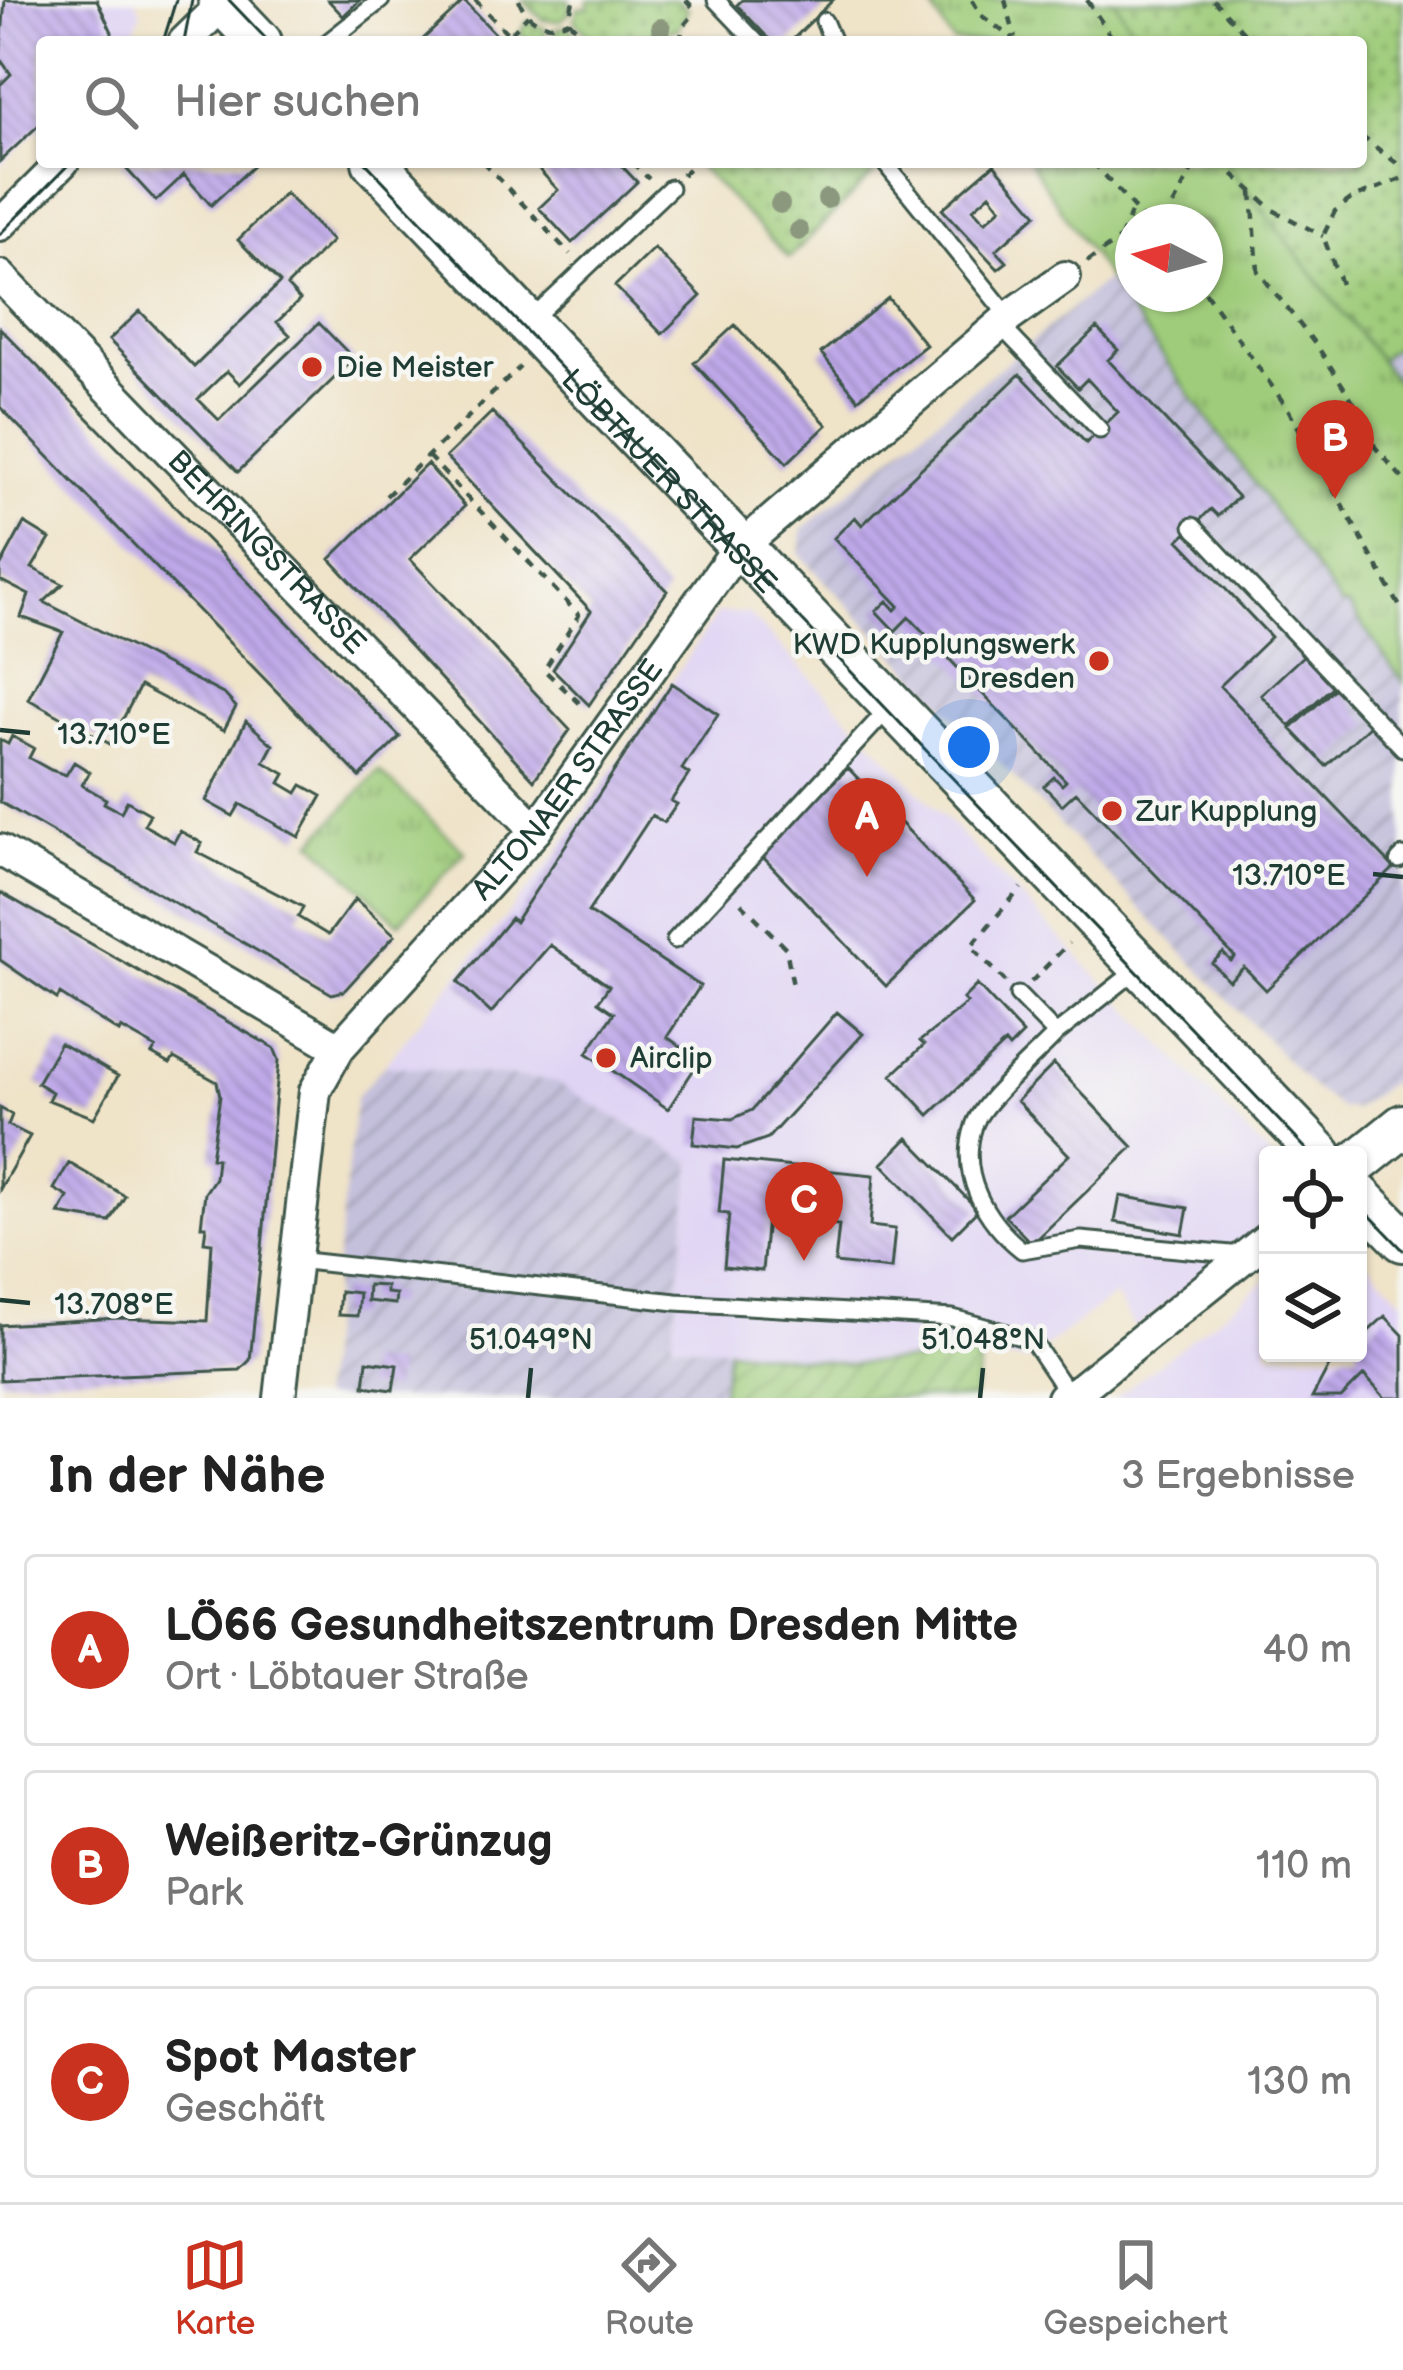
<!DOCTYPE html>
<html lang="de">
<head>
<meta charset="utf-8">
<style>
  :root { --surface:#fff; --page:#f6f6f6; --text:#222; --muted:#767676; --line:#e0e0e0; --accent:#c8321e }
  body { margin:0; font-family:"Balsamiq Sans",sans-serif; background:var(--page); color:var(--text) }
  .controls { position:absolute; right:36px; bottom:36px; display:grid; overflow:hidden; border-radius:12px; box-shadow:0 3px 9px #0004 }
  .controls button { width:108px; height:108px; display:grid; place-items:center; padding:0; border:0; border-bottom:3px solid var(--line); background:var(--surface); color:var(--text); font:60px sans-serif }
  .compass { position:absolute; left:1115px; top:204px; width:108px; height:108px; border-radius:50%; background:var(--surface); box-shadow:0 3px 9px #0004; rotate:276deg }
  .you { position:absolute; left:969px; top:747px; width:42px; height:42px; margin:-30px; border:9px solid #fff; border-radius:50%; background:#1a73e8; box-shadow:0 0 0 18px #1a73e833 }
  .badge { display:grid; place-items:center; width:78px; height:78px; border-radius:50%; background:var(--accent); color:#fff; font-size:39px; font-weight:700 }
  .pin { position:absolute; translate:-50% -99px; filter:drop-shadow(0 3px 6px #0008) }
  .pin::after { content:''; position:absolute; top:63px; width:42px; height:36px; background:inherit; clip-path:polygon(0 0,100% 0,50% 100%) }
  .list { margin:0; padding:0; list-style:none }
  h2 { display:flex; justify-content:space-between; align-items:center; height:156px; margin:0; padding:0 48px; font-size:51px }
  h2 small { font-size:39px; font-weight:400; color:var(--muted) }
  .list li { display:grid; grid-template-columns:78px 1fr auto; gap:36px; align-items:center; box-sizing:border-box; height:192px; margin:0 24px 24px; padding:0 24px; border:3px solid var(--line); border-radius:12px }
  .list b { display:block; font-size:45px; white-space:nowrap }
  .list p { margin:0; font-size:39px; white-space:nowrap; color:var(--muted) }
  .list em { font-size:39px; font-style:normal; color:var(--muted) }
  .icon { flex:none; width:66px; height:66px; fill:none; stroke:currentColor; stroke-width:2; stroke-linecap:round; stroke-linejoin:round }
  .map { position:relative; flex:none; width:1403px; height:1398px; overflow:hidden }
  .search { position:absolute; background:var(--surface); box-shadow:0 3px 9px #0004; left:36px; right:36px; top:36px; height:132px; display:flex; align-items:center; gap:30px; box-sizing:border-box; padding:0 42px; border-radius:12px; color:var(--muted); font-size:45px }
  .sheet { height:804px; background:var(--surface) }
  nav { display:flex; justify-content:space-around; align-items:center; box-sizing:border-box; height:168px; border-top:3px solid var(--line); background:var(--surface); font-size:33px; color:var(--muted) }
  nav a { display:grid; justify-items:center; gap:6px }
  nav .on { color:var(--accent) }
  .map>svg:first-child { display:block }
  .built { fill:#e0d4f4 }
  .industrial { fill:url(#industrial-furrows) }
  .grass { fill:url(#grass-dots); stroke:#5f8457; stroke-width:3 }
  .park { fill:url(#park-tufts); stroke:#5f8457; stroke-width:3; fill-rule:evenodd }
  .garden { fill:url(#garden-furrows); stroke:#5f8457; stroke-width:3 }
  .building { fill:url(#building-back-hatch); fill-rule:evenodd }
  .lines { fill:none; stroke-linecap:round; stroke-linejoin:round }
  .lane-casing { stroke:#3e564a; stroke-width:21 }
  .street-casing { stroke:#3e564a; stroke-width:36 }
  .secondary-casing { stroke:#3e564a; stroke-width:48 }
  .path { stroke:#3e564a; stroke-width:4.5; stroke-dasharray:9 9; stroke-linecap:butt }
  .lane { stroke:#fff; stroke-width:15 }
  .street { stroke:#fff; stroke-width:30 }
  .secondary { stroke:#fff; stroke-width:42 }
  .tram { stroke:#1f3d34; stroke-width:3 }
  .tree { fill:#8b987e }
  .ticks { fill:none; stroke:#1f3d34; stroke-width:4.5 }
  .poi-dot { fill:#c8321e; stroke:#f6f6f2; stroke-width:4.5 }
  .labels { text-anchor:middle; stroke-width:9; stroke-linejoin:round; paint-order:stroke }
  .poi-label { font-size:30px; fill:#1f3d34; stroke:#f6f6f2; text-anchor:start }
  .street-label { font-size:30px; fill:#1f3d34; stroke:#f6f6f2 }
  .ticks-label { font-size:30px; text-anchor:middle; fill:#1f3d34; stroke:#f6f6f2; stroke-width:9; stroke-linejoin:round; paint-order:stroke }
</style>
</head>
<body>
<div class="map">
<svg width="1403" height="1398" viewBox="0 0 1403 1398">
  <defs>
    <pattern id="industrial-furrows" width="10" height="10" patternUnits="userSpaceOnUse" patternTransform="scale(3)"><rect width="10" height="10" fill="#c4c0db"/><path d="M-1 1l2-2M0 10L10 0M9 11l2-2" fill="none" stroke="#9f9db2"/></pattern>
    <pattern id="grass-dots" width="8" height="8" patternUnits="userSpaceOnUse" patternTransform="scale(3)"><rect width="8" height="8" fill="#9fcc7a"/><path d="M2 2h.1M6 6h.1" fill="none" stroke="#81a765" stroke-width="1.8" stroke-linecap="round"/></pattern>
    <pattern id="park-tufts" width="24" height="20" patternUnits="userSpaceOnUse" patternTransform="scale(3)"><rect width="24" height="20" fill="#9fcc7a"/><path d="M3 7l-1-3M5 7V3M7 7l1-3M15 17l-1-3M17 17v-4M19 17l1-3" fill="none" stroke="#81a765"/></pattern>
    <pattern id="garden-furrows" width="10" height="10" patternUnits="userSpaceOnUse" patternTransform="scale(3)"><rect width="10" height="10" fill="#9fcc7a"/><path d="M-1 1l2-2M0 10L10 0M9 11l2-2" fill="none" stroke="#81a765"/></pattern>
    <pattern id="building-back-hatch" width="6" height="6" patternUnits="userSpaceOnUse" patternTransform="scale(3)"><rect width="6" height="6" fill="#bfa9e9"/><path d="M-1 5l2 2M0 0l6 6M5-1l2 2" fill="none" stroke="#9b8bbe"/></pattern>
  </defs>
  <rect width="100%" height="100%" fill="#f6f6f2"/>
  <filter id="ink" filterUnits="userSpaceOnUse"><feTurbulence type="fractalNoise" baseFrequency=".00833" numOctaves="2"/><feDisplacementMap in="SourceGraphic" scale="24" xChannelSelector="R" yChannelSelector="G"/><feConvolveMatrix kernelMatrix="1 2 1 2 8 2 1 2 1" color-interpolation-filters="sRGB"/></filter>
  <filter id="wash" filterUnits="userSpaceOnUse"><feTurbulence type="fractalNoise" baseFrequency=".004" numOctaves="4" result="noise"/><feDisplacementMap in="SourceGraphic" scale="48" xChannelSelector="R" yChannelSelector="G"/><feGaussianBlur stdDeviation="2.7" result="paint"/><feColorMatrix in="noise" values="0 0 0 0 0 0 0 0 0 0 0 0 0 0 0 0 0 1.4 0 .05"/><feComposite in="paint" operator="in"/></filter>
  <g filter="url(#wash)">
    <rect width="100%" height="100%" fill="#efe3c8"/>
    <path class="built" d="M0,0H136L141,13L130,42H42V126L0,166Z
      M717,613H748L1269,1155L1268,1222L1135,1329L1115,1295L1026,1361L981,1357L846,1364L672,1343L692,1161L384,1065L553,859Z
      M1358,1253L1403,1300V1398H1115L1268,1279V1353H1358Z"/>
    <path class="industrial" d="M1106,280L1341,605L1348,606L1403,682V1074L1354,1109L1340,1108L1314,1089L800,555L802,530Z
      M1403,341V392L1379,359Z
      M384,1065L554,1081L692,1162L672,1343L728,1349L721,1398H320L356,1097Z"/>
    <path class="grass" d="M523,0H570L569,13L560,21L543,20Z
      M588,0H678L688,10L678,29L667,30V40L678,42H595L574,20L578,8H588Z
      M1032,0H1403V341L1380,359L1403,392L1205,222L1122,162H1361V42H1042Z
      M528,21L545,29V40H555L556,29L568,26L583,42H528L520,33Z
      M703,162H734L751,169L764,162H866L876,171L789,258L698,166Z"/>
    <path class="park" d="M927,0H1114L1141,42H953Z
      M1030,162H1225L1379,359L1403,392V682L1349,606L1341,605C1238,457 1127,314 1030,162ZM1205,222V294H1133V222Z
      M379,771L465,852L399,923L313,842Z"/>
    <path class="garden" d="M728,1349L846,1364L981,1357L973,1398H721Z"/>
    <g id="blocks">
      <path class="building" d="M5,0H97L112,32L111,42H42V122L0,161V85L11,74L0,59Z
        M328,0H360L343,16Z
        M742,0H833L790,42H772L737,5Z
        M464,1L503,42H420Z
        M120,162H249L253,166L211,205L184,175L156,201Z
        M532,162H618L637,182L572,243L539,208L558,190Z
        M994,164L1037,214L996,250L1007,262L998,269L942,209ZM990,194L1001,208L985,222L973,209Z
        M285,193L332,241L287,286L300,300L277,322L290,335L240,384L227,371L198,399L219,420L319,323L354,359L238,472L109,340L140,311L194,367L280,283L238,240Z
        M654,248L701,296L662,334L615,286Z
        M888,298L926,345L858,399L821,353Z
        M735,325L827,425L787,463L694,363Z
        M0,328L400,737L360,777L0,407Z
        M1097,328L1118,350L1108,360L1238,497L1218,516L1211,509L1179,540L1271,637L1220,686L1394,868L1266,990L1244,967L1229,981L1212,963L1223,953L1231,961L1235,957L1076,792L1062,805L1044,786L1054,777L1062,785L1066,781L909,617L895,631L876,611L887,601L895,610L899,606L834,538L855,517L862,525L1020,374L1086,443L1118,412L1087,379L1078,388L1057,366Z
        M492,412L667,591L589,705L553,669L591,611L446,457Z
        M427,464L465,506L410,559L570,730L534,780L330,559Z
        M24,523L50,539L32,568L63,584L44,602L225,695L236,707L224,730L140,686L110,744L28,699L63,632L21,617L29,595L0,580V567Z
        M1305,654L1334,685L1290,726L1261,695Z
        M672,683L718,714L682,769L689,774L671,801L677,804L664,823L652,815L588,912L700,986L667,1037L700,1060L668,1109L587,1053L614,1013L598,1002L609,986L550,945L491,1013L458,982L511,918L515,922Z
        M1336,687L1370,725L1326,766L1291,729Z
        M246,721L273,745L264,762L285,774L280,783L297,793L302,785L322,796L299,837L240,804L233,816L206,801Z
        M12,736L34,748L29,758L51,770L66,775L74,762L90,772L82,785L106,799L104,803L121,812L127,801L150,814L144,825L174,842L180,831L202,843L197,852L303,907L298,917L328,935L355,899L395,935L344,991L332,994L0,802V740L8,744Z
        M848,768L975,900L886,986L760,854Z
        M0,892L274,1048L279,1060L262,1248L250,1360L240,1370L0,1380V1325L118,1318L207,1321L212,1243L204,1242L206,1226H201L205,1193L215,1178L217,1159L211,1158L220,1096L217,1082L174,1058L170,1064L152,1054L156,1048L121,1028L119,1032L60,994L57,999L0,960Z
        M977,985L1023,1034L1009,1048L1005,1043L929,1115L892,1075L924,1045L920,1041L967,1003L963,999Z
        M837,1012L863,1034L768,1138L737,1149L693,1144L696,1116L732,1119L752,1110Z
        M60,1043L118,1076L94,1118L48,1100L52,1092L37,1083Z
        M1054,1064L1133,1147L1032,1244L1005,1216L1069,1155L1017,1101Z
        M0,1108L12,1115L8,1125L30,1136L0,1189Z
        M908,1138L978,1210L952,1236L882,1164Z
        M724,1160L874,1175L870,1226L895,1229L891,1269L835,1263L839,1225L767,1218L762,1271L724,1267L729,1214L719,1213Z
        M69,1163L125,1196L110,1222L59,1214L68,1197L54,1189Z
        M1120,1196L1188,1208L1183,1234L1115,1222Z
        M368,1285L386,1286V1293L396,1294L395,1304L367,1301Z
        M340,1291L359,1293L357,1316L338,1315Z
        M1385,1316L1403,1335V1398H1385L1364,1375L1341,1398H1312L1328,1368L1345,1353H1358V1341Z
        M367,1361L397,1365L393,1390L364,1386Z"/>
    </g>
  </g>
  <g filter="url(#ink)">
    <use href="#blocks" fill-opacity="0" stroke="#3e564a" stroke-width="3"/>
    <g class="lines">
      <g class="lane-casing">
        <path id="lane" d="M716,0L756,42
          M824,21L833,42
          M328,42L381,0
          M884,162L1009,317
          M530,321L670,188
          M1000,325L1100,430
          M1193,526L1403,748
          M1399,860L1403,856
          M675,940L889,708
          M1018,995L1056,1034L1139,968
          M1056,1034C1037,1055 981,1102 974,1126C958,1174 985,1221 1022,1250L1081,1240L1242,1255
          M296,1260L676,1302L953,1318L1032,1340L1070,1397"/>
      </g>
      <g class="street-casing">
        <g id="street">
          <path d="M184,42L224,3"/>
          <path d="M0,225L63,162"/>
          <path id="s1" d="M0,276L536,830"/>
          <path d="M0,850L339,1048"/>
          <path id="s2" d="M280,1398L315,1091L339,1048L536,830L735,552L1009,317L1065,277"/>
          <path d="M1062,1398L1070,1397L1268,1238"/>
        </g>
      </g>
      <g class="secondary-casing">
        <path id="secondary" d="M220,0L260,42
          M374,162L1321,1155
          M1358,1162L1403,1126
          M1358,1194L1403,1240"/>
      </g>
      <path class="path" d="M475,0L516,42
        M519,0C527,22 547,31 569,21L573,0
        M686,0L698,13
        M972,0L982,16L1016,41
        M1005,0L1015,37
        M1087,0L1115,42
        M1213,0L1253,42
        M569,21L589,42
        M511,33L528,15
        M681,42L682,28L696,11
        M1361,136L1403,168
        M483,162L570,254
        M632,162L649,179
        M1093,162L1146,222
        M1220,162L1273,210L1323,236
        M682,175L696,162
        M1252,192L1258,271L1319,349L1364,418L1375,447L1403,479
        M1165,222L1196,162
        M1121,238L1132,210
        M1087,262L1121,238L1133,239
        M1341,284L1323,236L1335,211L1351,199L1403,178
        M1205,292L1288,409L1403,612
        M428,456L579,615L544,670L586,709
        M386,496L520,367
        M741,903L786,948L793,986
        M1006,982L971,946L1021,888
        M1031,982L1069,943"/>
      <use href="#lane" class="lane"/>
      <use href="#street" class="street"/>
      <use href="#secondary" class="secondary"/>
      <g class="tram">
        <path d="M229,0L269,42"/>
        <path d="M163,42L176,0"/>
        <path d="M184,42L192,0"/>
        <path id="s3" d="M365,162L1312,1155"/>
        <path d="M0,234L71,162"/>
        <path d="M1358,1203L1403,1250"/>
      </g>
    </g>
    <g class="tree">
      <circle cx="661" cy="28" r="10"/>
      <circle cx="827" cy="199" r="10"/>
      <circle cx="780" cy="204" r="10"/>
      <circle cx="799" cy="231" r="10"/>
    </g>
  </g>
  <path class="ticks" d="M0,730L30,733M1373,874L1403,877M0,1300L30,1303M528,1398L531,1368M980,1398L983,1368"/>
  <g class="poi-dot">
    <circle cx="312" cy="367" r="12"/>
    <circle cx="1099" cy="661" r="12"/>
    <circle cx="1112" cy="811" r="12"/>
    <circle cx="606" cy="1058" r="12"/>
  </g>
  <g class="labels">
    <g class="poi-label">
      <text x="336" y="377">Die Meister</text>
      <text x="1075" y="654" text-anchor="end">KWD Kupplungswerk<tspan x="1075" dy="34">Dresden</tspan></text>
      <text x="1136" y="821">Zur Kupplung</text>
      <text x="630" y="1068">Airclip</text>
    </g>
    <g class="street-label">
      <text dy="10" stroke="none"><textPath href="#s3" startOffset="441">LÖBTAUER STRASSE</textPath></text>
      <text dy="10" stroke="none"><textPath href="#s1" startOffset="384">BEHRINGSTRASSE</textPath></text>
      <text dy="10" stroke="none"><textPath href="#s2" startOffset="711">ALTONAER STRASSE</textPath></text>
    </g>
  </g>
  <g class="ticks-label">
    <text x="114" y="744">13.710°E</text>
    <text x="1289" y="885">13.710°E</text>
    <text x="114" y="1314">13.708°E</text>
    <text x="531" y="1349">51.049°N</text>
    <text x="983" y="1349">51.048°N</text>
  </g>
</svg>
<div class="controls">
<button><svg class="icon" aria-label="locate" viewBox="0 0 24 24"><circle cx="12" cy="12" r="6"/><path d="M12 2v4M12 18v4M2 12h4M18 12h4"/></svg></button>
<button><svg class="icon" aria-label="layers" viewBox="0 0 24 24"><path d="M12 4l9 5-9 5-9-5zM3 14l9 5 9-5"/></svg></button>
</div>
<svg class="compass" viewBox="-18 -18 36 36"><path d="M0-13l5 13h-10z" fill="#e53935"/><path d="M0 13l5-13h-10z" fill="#767676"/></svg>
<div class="you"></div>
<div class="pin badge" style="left:867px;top:877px">A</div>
<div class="pin badge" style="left:1335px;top:499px">B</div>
<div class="pin badge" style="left:804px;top:1261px">C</div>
<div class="search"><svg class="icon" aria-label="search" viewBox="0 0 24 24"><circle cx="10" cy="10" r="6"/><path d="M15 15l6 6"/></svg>Hier suchen</div>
</div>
<section class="sheet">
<h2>In der Nähe<small>3 Ergebnisse</small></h2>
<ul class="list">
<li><span class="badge">A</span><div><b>LÖ66 Gesundheitszentrum Dresden Mitte</b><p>Ort · Löbtauer Straße</p></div><em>40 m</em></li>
<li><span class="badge">B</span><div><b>Weißeritz-Grünzug</b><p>Park</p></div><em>110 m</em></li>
<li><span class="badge">C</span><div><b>Spot Master</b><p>Geschäft</p></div><em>130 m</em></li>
</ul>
</section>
<nav>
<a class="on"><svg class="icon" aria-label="map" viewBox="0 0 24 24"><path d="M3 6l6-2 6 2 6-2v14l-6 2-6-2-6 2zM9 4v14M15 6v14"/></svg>Karte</a>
<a><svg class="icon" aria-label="directions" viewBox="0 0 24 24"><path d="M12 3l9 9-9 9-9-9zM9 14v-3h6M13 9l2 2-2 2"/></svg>Route</a>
<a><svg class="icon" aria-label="saved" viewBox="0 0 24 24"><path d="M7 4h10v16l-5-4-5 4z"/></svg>Gespeichert</a>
</nav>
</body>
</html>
